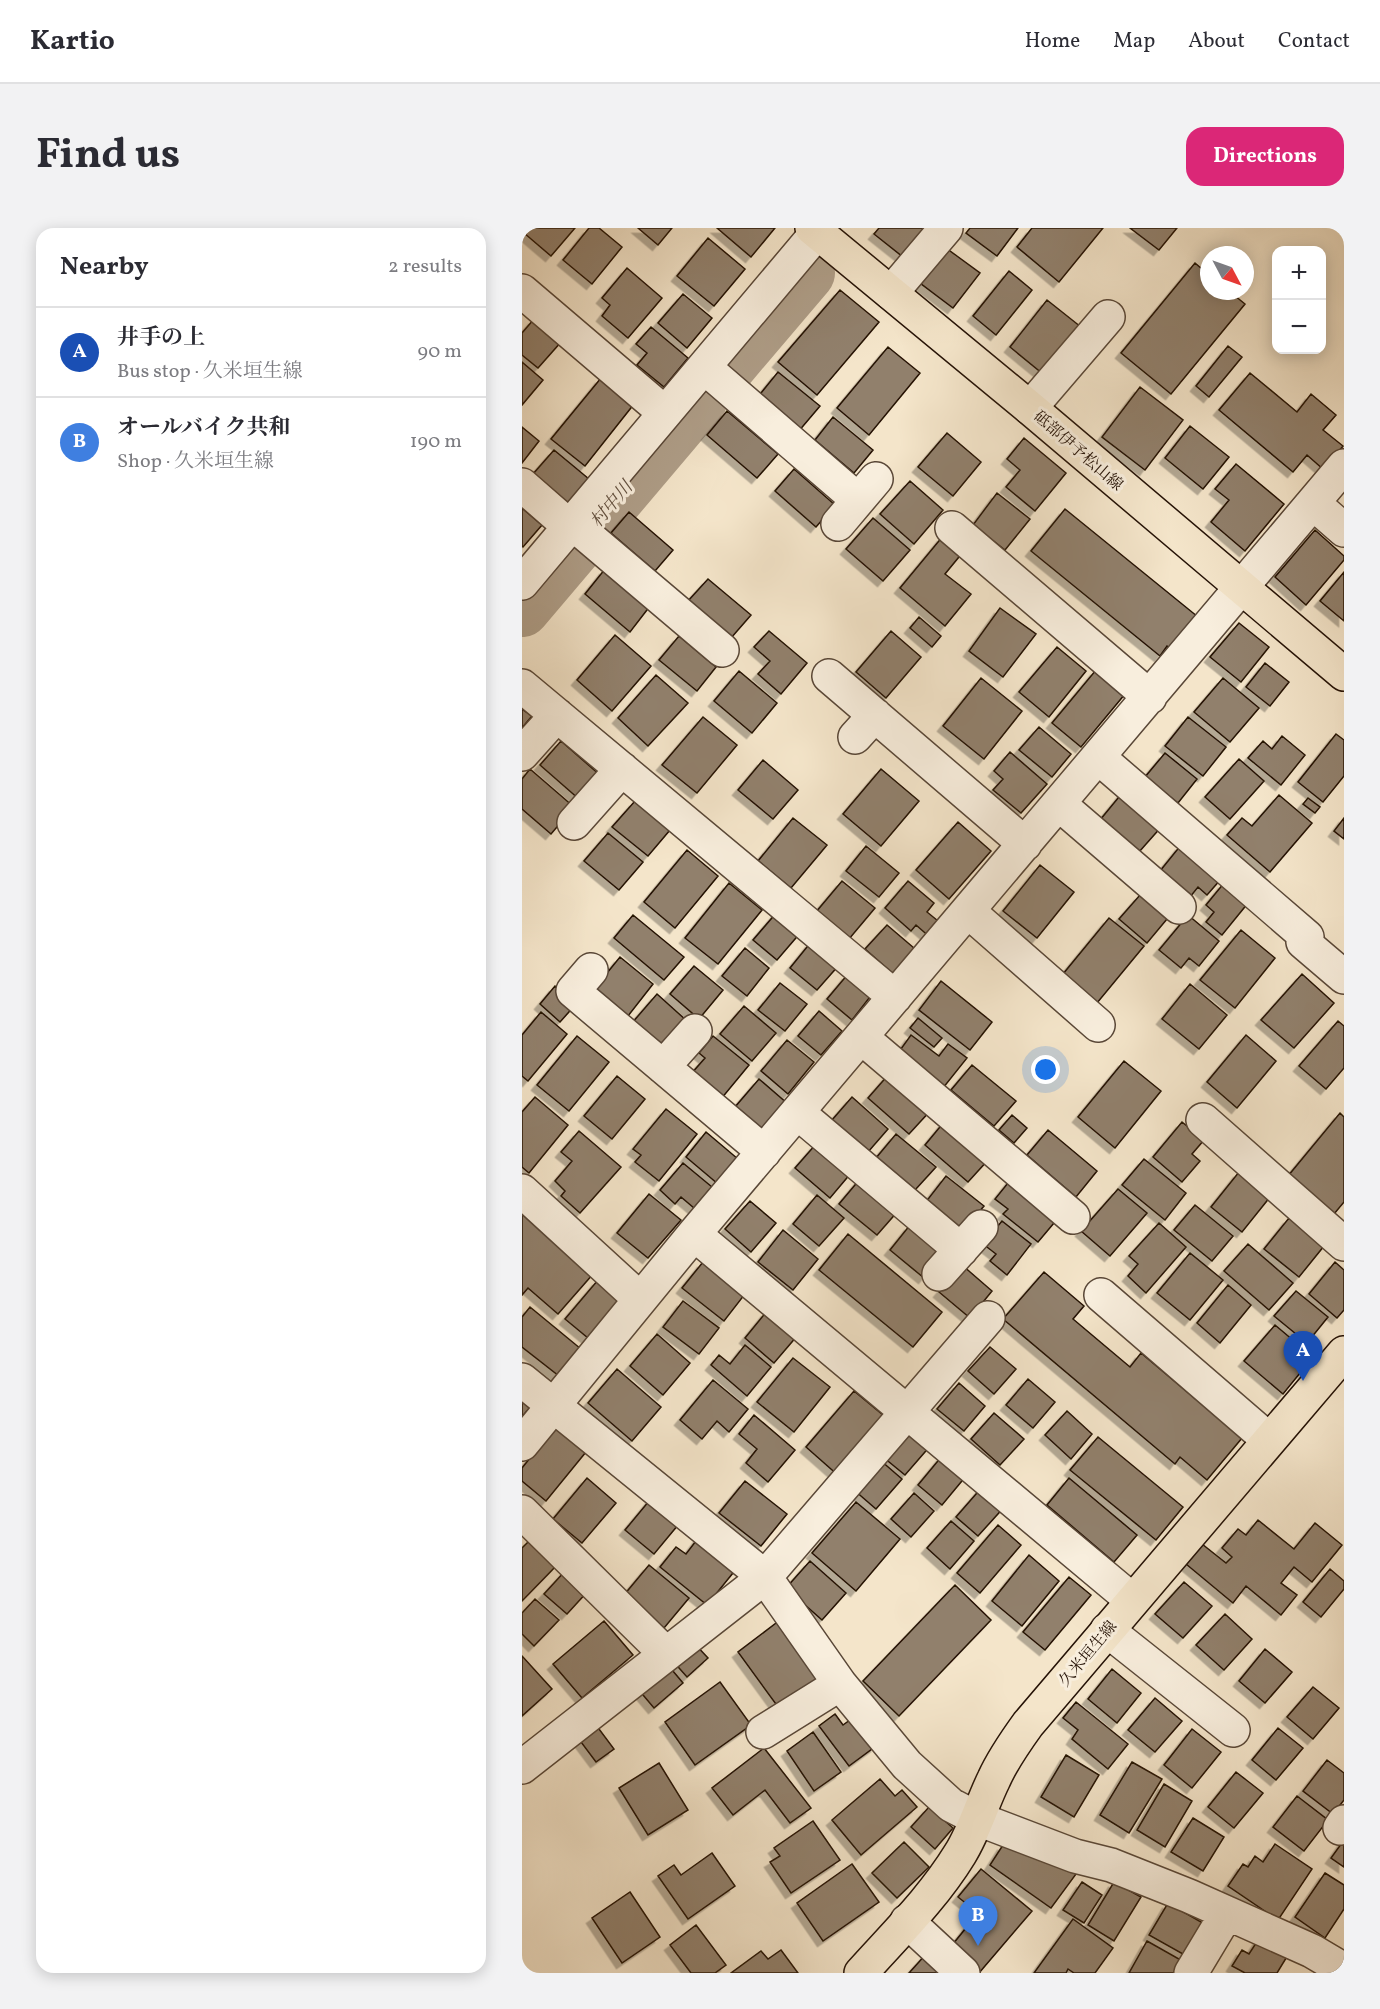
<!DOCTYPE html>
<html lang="en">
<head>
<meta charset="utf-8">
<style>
  :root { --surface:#fff; --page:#f2f2f3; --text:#2b2b33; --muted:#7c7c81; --line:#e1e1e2; --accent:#db2777 }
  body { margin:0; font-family:Vollkorn,"Noto Serif JP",serif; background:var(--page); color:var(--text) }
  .controls { position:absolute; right:18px; top:18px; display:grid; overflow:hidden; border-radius:12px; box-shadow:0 3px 15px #0003 }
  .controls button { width:54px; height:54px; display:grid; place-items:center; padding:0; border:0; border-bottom:2px solid var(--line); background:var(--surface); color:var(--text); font:30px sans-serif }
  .compass { position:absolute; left:678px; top:18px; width:54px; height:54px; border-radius:50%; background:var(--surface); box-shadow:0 3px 15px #0003; rotate:131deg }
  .you { position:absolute; left:524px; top:842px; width:21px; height:21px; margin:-15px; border:4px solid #fff; border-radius:50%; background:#1a73e8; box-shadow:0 0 0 9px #1a73e833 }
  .badge { display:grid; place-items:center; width:39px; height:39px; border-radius:50%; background:var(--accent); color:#fff; font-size:20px; font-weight:700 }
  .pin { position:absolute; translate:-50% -50px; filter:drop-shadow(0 2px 3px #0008) }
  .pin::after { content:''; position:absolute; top:32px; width:21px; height:18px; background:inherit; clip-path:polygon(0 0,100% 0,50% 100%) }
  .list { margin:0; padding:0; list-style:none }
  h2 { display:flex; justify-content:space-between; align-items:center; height:78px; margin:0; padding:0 24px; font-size:26px }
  h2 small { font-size:20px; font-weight:400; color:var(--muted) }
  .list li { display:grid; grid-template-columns:39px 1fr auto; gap:18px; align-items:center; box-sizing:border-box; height:90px; padding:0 24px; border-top:2px solid var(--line) }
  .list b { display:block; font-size:22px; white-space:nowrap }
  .list p { margin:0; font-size:20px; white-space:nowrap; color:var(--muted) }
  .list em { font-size:20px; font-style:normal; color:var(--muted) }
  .map { position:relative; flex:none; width:822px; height:1745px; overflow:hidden; border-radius:18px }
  header { display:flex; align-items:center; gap:36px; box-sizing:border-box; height:84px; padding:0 30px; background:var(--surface); border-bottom:2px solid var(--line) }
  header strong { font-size:28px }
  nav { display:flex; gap:33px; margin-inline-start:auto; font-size:21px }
  .intro { display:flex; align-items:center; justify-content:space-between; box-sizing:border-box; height:144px; padding:0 36px }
  h1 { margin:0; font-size:42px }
  .button { padding:15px 27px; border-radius:18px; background:var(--accent); color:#fff; font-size:21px; font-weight:700 }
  main { display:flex; gap:36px; padding:0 36px }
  aside { flex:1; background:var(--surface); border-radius:18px; box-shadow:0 3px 15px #0003 }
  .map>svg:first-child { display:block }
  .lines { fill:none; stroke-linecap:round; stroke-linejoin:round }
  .river { stroke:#ae9d87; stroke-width:56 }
  .building { fill:#91806c; stroke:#251206; stroke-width:1.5; filter:url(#shadow) }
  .minor-casing { stroke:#594737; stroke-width:36 }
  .major-casing { stroke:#251206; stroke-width:36 }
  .minor { stroke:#f8eedd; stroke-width:33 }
  .major { stroke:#f4e5ca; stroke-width:33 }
  .labels { text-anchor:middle; stroke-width:6; stroke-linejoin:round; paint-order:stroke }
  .street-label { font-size:16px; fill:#251206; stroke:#f8eedd }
  .water-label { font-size:18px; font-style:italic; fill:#635140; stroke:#f8eedd }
</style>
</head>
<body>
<header>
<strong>Kartio</strong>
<nav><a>Home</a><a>Map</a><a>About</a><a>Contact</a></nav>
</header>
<div class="intro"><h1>Find us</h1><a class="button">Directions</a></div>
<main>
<aside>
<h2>Nearby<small>2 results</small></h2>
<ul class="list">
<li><span class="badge" style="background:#1a4fb4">A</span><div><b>井手の上</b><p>Bus stop · 久米垣生線</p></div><em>90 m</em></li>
<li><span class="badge" style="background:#3f7fe0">B</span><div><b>オールバイク共和</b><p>Shop · 久米垣生線</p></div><em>190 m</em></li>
</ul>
</aside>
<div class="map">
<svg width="822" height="1745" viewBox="0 0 822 1745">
  <defs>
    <filter id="shadow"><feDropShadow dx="-5.5" dy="5.5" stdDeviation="0" flood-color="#0004"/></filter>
  </defs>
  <rect width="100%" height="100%" fill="#f4e5ca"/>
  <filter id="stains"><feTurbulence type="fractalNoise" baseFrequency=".00333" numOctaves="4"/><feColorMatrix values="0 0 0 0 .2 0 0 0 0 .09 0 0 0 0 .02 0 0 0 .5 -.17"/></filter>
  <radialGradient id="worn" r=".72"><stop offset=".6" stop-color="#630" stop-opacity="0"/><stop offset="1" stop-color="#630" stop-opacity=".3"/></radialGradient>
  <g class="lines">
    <path class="river" d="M206,138L285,45
      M0,381L178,171"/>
  </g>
  <path class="building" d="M6,0H53L29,28L2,5Z
    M67,0H77L100,19L70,56L41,32Z
    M116,0H150L136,17Z
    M195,0H253L229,29Z
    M357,0H405L381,29L352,6Z
    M448,0H496L475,28L444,5Z
    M510,0H581L537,54L495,19Z
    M608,0H655L637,22Z
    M186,10L223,41L192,78L155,48Z
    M424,20L458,45L431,80L398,55Z
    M673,35L687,47V63H707L723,76L649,166L599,125Z
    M105,40L140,70L106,110L80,88L88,77L80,70Z
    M487,43L510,62L474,107L451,88Z
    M318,62L357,94L295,167L256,134Z
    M161,66L190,90L165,120L136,95Z
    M525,72L559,99L521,146L488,119Z
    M12,91L39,114L16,140L0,127V105Z
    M129,99L166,130L142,159L115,137L125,125L114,116Z
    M706,118L720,129L687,169L674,158Z
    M366,119L398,145L347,207L315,180Z
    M0,134L21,152L0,177Z
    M256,144L298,178L276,204L235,170Z
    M728,145L775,184L789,166L814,187L801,202L821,218L802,242L785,227L771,244L697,182Z
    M79,150L112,176L63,238L29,211Z
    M618,159L661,192L623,242L580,209Z
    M205,183L256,226L235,250L185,207Z
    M311,189L351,222L332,245L293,212Z
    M668,198L707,229L681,261L643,230Z
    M0,199L17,213L0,235Z
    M425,205L459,234L431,268L396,239Z
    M502,210L544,245L513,283L484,259L498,242L485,231Z
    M32,222L67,251L46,276L11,246Z
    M714,236L762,276L723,323L689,294L707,272L693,261Z
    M272,241L313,277L294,299L253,263Z
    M388,253L421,282L392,316L358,286Z
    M475,265L508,291L483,322L451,297Z
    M0,280L20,297L1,319L0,318Z
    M543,281L681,393L654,425L645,418L638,428L509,323Z
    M107,284L151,322L133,343L89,305Z
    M351,290L388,322L361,353L324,321Z
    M793,302L822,328V332L784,377L753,349Z
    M421,308L441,324L423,346L449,366L423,398L378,360Z
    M83,341L128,378L108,404L63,366Z
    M822,344V393L798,373Z
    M186,351L229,387L209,410L166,373Z
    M478,380L514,406L481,449L447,423Z
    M397,389L419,408L410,419L388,400Z
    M717,395L747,419L719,454L688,429Z
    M247,403L285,435L259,466L236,446L248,433L232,419Z
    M369,403L399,429L364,470L334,444Z
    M93,407L129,438L90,483L55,452Z
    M157,408L194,439L175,463L137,432Z
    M535,419L564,443L527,489L497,464Z
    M743,435L767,454L748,478L724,459Z
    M574,442L603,466L559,519L530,495Z
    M217,443L255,475L230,505L192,473Z
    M134,447L166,475L126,518L96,490Z
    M459,450L500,483L462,531L421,498Z
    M701,450L737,480L708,514L672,484Z
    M0,481L10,488L0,500Z
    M181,489L215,517L175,565L140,537Z
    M666,489L704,519L681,548L643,518Z
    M517,499L549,526L530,549L497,522Z
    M814,506L822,512V548L801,574L776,554Z
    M760,508L783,527L759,557L726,530L741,513L750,521Z
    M39,513L79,548L58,572L18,537Z
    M488,524L525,556L499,585L471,562L481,551L472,543Z
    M643,525L675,551L656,575L623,549Z
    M717,531L742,553L708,591L683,569Z
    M241,532L276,562L251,591L216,562Z
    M8,541L52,579L29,606L0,581V551Z
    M359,541L397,573L359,618L321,586Z
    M601,564L640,598L617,624L578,592Z
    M757,567L790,595L748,644L705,607L720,590L730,598Z
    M786,570L798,579L793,585L781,576Z
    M113,573L148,602L126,628L90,599Z
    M271,590L305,617L269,660L236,633Z
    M822,590V611L812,603Z
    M436,594L469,623L427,671L394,642Z
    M86,605L121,634L97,662L62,633Z
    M659,617L699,651L685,667L676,659L668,669L638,643Z
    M344,618L377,645L357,669L324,643Z
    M165,622L196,648L153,700L122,674Z
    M518,637L552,664L515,710L481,683Z
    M320,653L353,680L327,711L294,684Z
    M386,653L412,675L405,684L421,697L410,711L394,697L389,703L363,680Z
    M207,655L240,682L196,736L163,710Z
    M702,655L726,675L700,707L684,694L692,684L684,677Z
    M618,667L645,691L625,715L597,691Z
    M255,684L279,704L255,732L231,712Z
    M111,687L162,729L142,752L92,710Z
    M666,687L697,713L677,738L667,730L659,740L637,722Z
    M587,690L622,718L575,775L541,746Z
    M365,697L399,726L377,751L343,721Z
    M719,702L753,730L713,780L678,752Z
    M289,714L317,737L295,762L268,740Z
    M223,720L247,740L225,768L200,748Z
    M98,729L131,756L106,788L72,761Z
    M172,738L201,762L177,791L148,766Z
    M326,746L351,765L330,792L305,771Z
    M780,746L812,775L772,820L739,792Z
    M419,753L470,794L448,822L397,782Z
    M258,755L285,776L263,803L236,782Z
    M668,756L705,787L677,821L640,791Z
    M33,758L54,776L38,794L18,776Z
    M135,766L165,793L140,821L110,795Z
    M222,778L254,805L230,833L198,806Z
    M297,783L320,803L299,827L276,808Z
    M19,784L45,806L6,853L0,848V807Z
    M396,790L420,810L412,819L388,800Z
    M816,793L822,798V840L804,861L777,838Z
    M389,807L417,828L426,816L445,830L421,860L376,825Z
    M724,807L754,833L715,880L685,854Z
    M55,808L87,834L47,883L15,857Z
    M191,808L227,837L199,871L169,846L183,830L177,825Z
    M265,812L292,834L266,866L239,843Z
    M602,833L639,863L593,920L556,889Z
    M450,837L494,873L472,898L429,862Z
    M367,846L409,882L387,906L346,870Z
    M95,848L123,871L90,911L62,888Z
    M237,851L266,876L241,903L213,879Z
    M13,869L46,897L7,945L0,939V884Z
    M330,869L366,901L346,924L310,892Z
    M144,881L175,906L137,953L113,934L119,927L111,921Z
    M818,885L822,889V974L812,986L766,948Z
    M490,887L505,900L492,915L477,902Z
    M422,894L466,932L446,954L403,917Z
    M660,894L682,912L670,926L678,933L660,954L631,929Z
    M526,902L575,943L554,969L505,927Z
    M57,903L99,939L58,985L39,968L43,963L33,953L50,933L39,924Z
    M184,904L216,931L196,956L164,929Z
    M374,906L414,939L393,962L354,930Z
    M294,916L329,945L308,970L273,940Z
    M622,931L664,965L643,992L600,957Z
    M161,935L190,959L172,980L159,969L153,976L138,962Z
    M717,944L748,969L720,1004L689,979Z
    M424,948L462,978L440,1004L403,975Z
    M490,950L537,989L516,1014L481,986L486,981L473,971Z
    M338,951L376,983L355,1007L317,976Z
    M596,961L625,985L588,1028L559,1003Z
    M127,966L159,992L126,1030L95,1005Z
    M295,967L322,990L297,1018L271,996Z
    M228,973L254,995L229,1024L203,1001Z
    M673,977L711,1008L690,1033L652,1002Z
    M0,983L71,1046L36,1086L6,1060L0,1067Z
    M767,990L802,1018L777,1049L742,1021Z
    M480,993L509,1016L485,1047L468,1033L474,1026L461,1016Z
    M637,995L664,1019L624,1065L606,1048L616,1036L607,1028Z
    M388,997L422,1025L402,1050L368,1022Z
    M261,1002L296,1031L271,1062L236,1034Z
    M326,1006L420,1084L391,1119L297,1042Z
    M726,1016L771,1055L747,1082L702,1043Z
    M668,1025L701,1052L668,1092L635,1065Z
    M181,1034L223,1066L202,1093L160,1060Z
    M813,1034L822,1042V1082L815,1090L787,1066Z
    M440,1037L470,1063L448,1090L417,1064Z
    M522,1044L562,1078L551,1091L608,1139L619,1125L720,1210L685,1252L658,1229L653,1236L481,1091Z
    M76,1052L99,1072L66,1110L43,1091Z
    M706,1057L729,1077L698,1115L675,1095Z
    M774,1063L806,1089L785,1115L752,1088Z
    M161,1073L197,1100L177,1126L141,1099Z
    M8,1079L59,1121L37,1148L0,1119V1089Z
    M245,1083L275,1108L252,1135L223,1110Z
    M753,1097L791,1129L761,1166L722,1133Z
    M135,1106L168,1135L141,1167L108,1138Z
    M223,1117L249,1139L225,1168L189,1137L197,1127L208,1136Z
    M468,1119L494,1141L472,1166L446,1143Z
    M271,1130L308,1159L272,1204L235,1174Z
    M95,1141L139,1179L110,1213L66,1175Z
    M506,1151L533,1174L511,1200L484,1177Z
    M191,1152L226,1181L207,1204L195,1193L180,1211L158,1192Z
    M437,1155L463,1178L442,1203L415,1181Z
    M332,1163L367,1192L318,1249L284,1219Z
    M0,1167L11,1176L0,1189Z
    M545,1183L570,1206L549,1231L523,1207Z
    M472,1185L502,1211L478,1237L449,1211Z
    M232,1187L273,1222L246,1254L224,1235L235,1221L217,1206Z
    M37,1194L68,1219L24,1273L0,1253V1240Z
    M387,1198L409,1217L383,1247L361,1229Z
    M576,1209L661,1279L634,1312L548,1242Z
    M420,1228L444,1248L420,1277L396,1257Z
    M358,1232L380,1251L354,1281L332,1262Z
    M65,1250L94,1275L60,1315L31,1291Z
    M547,1250L615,1307L592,1334L525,1277Z
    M223,1253L265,1286L239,1318L197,1285Z
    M461,1258L484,1277L456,1308L434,1289Z
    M392,1265L412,1283L389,1309L369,1291Z
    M132,1267L161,1291L132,1326L103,1302Z
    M334,1274L378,1311L334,1363L290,1325Z
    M736,1292L772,1321L793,1295L820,1317L790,1354L772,1339L759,1355L775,1367L759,1387L724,1358L711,1375L664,1336L680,1316L704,1335L710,1329L700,1320L716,1301L724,1307Z
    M429,1293L452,1313L428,1341L405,1320Z
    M476,1297L499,1317L458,1365L435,1345Z
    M177,1309L215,1340L185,1377L138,1339L154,1319L164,1326Z
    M8,1312L35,1337L0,1373V1320Z
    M507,1327L537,1353L500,1398L470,1373Z
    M288,1333L324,1365L300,1392L264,1360Z
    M127,1337L167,1370L142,1400L102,1367Z
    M808,1341L822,1353V1361L799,1389L781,1374Z
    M44,1342L66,1363L45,1386L22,1366Z
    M547,1349L569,1367L523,1422L501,1404Z
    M662,1354L690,1378L661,1410L633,1386Z
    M433,1357L469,1392L377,1488L341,1453Z
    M13,1371L37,1392L12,1418L0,1406V1385Z
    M703,1386L730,1411L702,1442L674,1417Z
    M258,1392L301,1451L259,1483L216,1424Z
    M82,1393L111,1427L60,1470L31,1436Z
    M171,1414L186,1430L165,1449L150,1432Z
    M743,1421L770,1444L743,1475L717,1453Z
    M0,1428L30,1461L0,1488Z
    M145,1436L161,1455L132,1480L116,1461Z
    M590,1441L619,1465L595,1495L566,1471Z
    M198,1454L229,1497L173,1537L143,1494Z
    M791,1459L817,1480L791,1511L765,1489Z
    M633,1470L660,1493L633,1524L606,1502Z
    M554,1474L606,1516L586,1541L550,1511L556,1502L541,1490Z
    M313,1486L321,1497L332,1489L354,1518L327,1538L297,1498Z
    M74,1497L92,1521L74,1534L56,1510Z
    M756,1500L781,1520L754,1552L730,1532Z
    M670,1501L699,1524L670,1560L642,1537Z
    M291,1504L319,1544L292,1563L265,1523Z
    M242,1520L289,1580L268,1595L243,1562L211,1587L190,1560Z
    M544,1527L577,1547L552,1589L519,1569Z
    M805,1532L822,1545V1572L811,1586L781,1563Z
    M610,1534L640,1551L607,1605L578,1587Z
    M137,1535L166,1582L126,1607L97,1560Z
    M714,1544L741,1565L712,1600L686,1579Z
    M358,1551L373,1568L380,1562L395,1579L339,1627L310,1592Z
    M642,1556L670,1573L643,1619L615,1602Z
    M775,1568L806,1592L782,1623L751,1599Z
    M407,1579L431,1600L413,1621L389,1599Z
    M671,1590L702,1609L681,1643L649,1624Z
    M291,1593L318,1632L269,1665L248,1634L258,1628L252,1620Z
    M822,1612V1639L809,1630Z
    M382,1614L407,1639L375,1670L350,1645Z
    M753,1616L790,1641L756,1692L706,1658L721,1636L726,1639L733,1628L741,1634Z
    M481,1617L557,1642L529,1680L468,1637Z
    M190,1625L213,1658L166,1691L136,1648L152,1637L159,1647Z
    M330,1636L357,1674L301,1713L275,1675Z
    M459,1641L510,1683L457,1745L427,1721L456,1685L436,1669Z
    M803,1645L822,1657V1681L803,1710L773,1689Z
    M560,1654L580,1667L562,1695L541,1682Z
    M592,1654L619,1669L592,1713L566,1697Z
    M108,1664L138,1709L100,1735L70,1690Z
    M646,1675L686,1698L668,1730L627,1707Z
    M551,1691L591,1720L573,1745H552L546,1741L544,1745H512Z
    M174,1697L204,1737L193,1745H169L148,1717Z
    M738,1709L766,1727L755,1745H723L710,1738L720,1722L727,1726Z
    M625,1713L664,1735L658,1745H607Z
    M259,1722L276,1745H209L239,1723L246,1731Z
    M405,1725L427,1745H387Z"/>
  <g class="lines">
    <g class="minor-casing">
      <path id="minor" d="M0,63L143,185
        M369,65L424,0
        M182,139L336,272
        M508,180L586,89
        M0,257L47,298
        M791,275L822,302
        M50,295L200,422
        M316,296L354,251
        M430,300L628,469
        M0,355L299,0
        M307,448L503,616
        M0,458L373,769
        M333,509L353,487
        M0,526L35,487
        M576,529L785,709
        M537,576L657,679
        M52,595L100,541
        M446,683L576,797
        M781,714L822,749
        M69,742L51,763L242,924
        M339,809L551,989
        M141,839L173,803
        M275,884L439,1022
        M681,892L822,1016
        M0,963L118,1071
        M172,1006L610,1372
        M417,1046L459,999
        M579,1067L747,1212
        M0,1152L243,1349L318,1456L385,1537L429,1577L456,1591L553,1628L589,1637L667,1668L790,1723L822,1742
        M0,1216L172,1006L822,238
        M0,1284L144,1426
        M585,1402L711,1502
        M241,1504L318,1456
        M0,1539L243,1349L466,1090
        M818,1600L822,1594
        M385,1693L441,1745
        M669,1745L705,1685"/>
    </g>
    <g class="major-casing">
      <path id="major" d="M290,0L508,180L822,446
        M339,1745C374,1706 411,1670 438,1626C453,1602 460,1575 472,1551C481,1531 493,1514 506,1496L822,1125"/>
    </g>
    <use href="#minor" class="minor"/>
    <use href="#major" class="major"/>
  </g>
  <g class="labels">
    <g class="street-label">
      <text transform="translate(557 222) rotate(41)" y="6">砥部伊予松山線</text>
      <text transform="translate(565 1425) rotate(-50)" y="6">久米垣生線</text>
    </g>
    <g class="water-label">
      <text transform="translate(89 276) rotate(-50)" y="6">村中川</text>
    </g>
  </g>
  <rect width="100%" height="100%" filter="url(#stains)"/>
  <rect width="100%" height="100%" fill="url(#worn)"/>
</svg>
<div class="controls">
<button>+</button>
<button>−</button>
</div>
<svg class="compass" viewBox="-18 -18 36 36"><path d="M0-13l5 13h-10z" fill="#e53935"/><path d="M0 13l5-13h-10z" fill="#7c7c81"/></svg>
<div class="you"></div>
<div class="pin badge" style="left:781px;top:1153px;background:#1a4fb4">A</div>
<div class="pin badge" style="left:456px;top:1718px;background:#3f7fe0">B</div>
</div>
</main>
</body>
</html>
